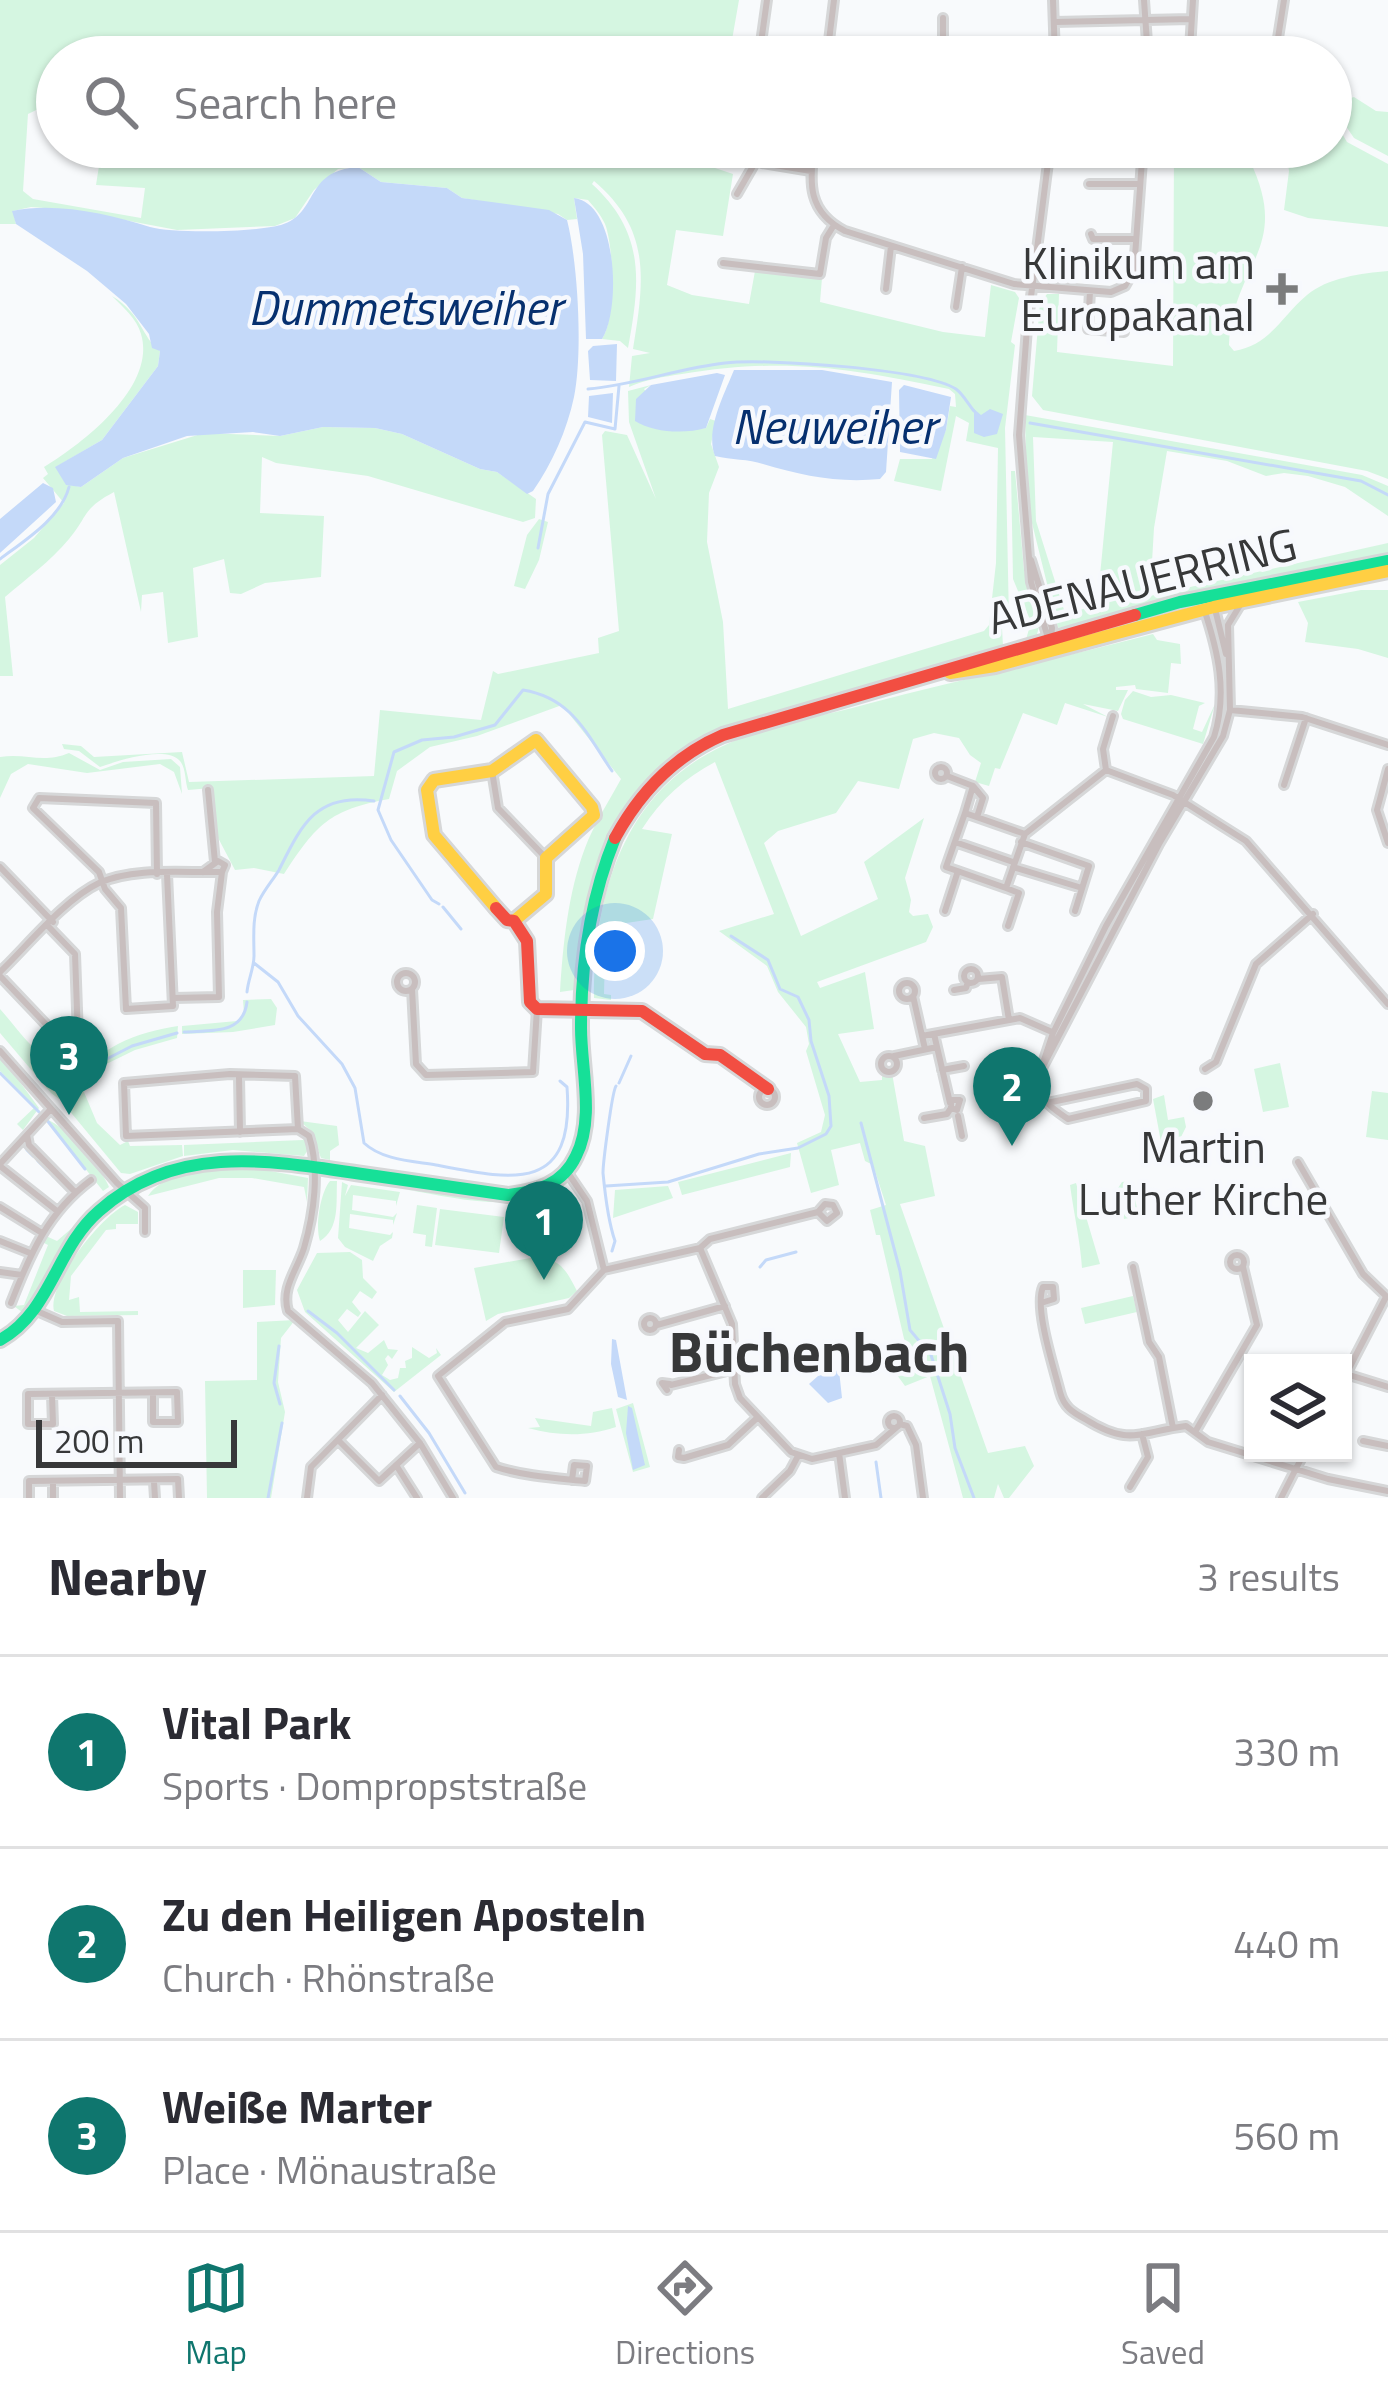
<!DOCTYPE html>
<html lang="en">
<head>
<meta charset="utf-8">
<style>
  :root { --surface:#fff; --page:#f7f7f7; --text:#2b2b33; --muted:#7c7c81; --line:#e1e1e2; --accent:#0f766e }
  body { margin:0; font-family:"Titillium Web",sans-serif; background:var(--page); color:var(--text) }
  .controls { position:absolute; right:36px; bottom:36px; display:grid; overflow:hidden; border-radius:0px; box-shadow:0 3px 9px #0004 }
  .controls button { width:108px; height:108px; display:grid; place-items:center; padding:0; border:0; border-bottom:3px solid var(--line); background:var(--surface); color:var(--text); font:60px sans-serif }
  .scale { position:absolute; left:36px; bottom:30px; width:201px; box-sizing:border-box; padding-left:12px; border:6px solid #373839; border-top:0; font-size:33px; line-height:42px; white-space:nowrap; color:#373839; -webkit-text-stroke:9px #f7f9fd; paint-order:stroke }
  .you { position:absolute; left:615px; top:951px; width:42px; height:42px; margin:-30px; border:9px solid #fff; border-radius:50%; background:#1a73e8; box-shadow:0 0 0 18px #1a73e833 }
  .badge { display:grid; place-items:center; width:78px; height:78px; border-radius:50%; background:var(--accent); color:#fff; font-size:39px; font-weight:700 }
  .pin { position:absolute; translate:-50% -99px; filter:drop-shadow(0 3px 6px #0008) }
  .pin::after { content:''; position:absolute; top:63px; width:42px; height:36px; background:inherit; clip-path:polygon(0 0,100% 0,50% 100%) }
  .list { margin:0; padding:0; list-style:none }
  h2 { display:flex; justify-content:space-between; align-items:center; height:156px; margin:0; padding:0 48px; font-size:51px }
  h2 small { font-size:39px; font-weight:400; color:var(--muted) }
  .list li { display:grid; grid-template-columns:78px 1fr auto; gap:36px; align-items:center; box-sizing:border-box; height:192px; padding:0 48px; border-top:3px solid var(--line) }
  .list b { display:block; font-size:45px; white-space:nowrap }
  .list p { margin:0; font-size:39px; white-space:nowrap; color:var(--muted) }
  .list em { font-size:39px; font-style:normal; color:var(--muted) }
  .icon { flex:none; width:66px; height:66px; fill:none; stroke:currentColor; stroke-width:2; stroke-linecap:round; stroke-linejoin:round }
  .map { position:relative; flex:none; width:1388px; height:1498px; overflow:hidden }
  .search { position:absolute; background:var(--surface); box-shadow:0 3px 9px #0004; left:36px; right:36px; top:36px; height:132px; display:flex; align-items:center; gap:30px; box-sizing:border-box; padding:0 42px; border-radius:66px; color:var(--muted); font-size:45px }
  .sheet { height:732px; background:var(--surface) }
  nav { display:flex; justify-content:space-around; align-items:center; box-sizing:border-box; height:168px; border-top:3px solid var(--line); background:var(--surface); font-size:33px; color:var(--muted) }
  nav a { display:grid; justify-items:center; gap:6px }
  nav .on { color:var(--accent) }
  .map>svg:first-child { display:block }
  .green { fill:#d5f6e1; fill-rule:evenodd }
  .water { fill:#c4d9f9 }
  .lines { fill:none; stroke-linecap:round; stroke-linejoin:round }
  .stream { stroke:#c4d9f9; stroke-width:3 }
  .street-casing { stroke:#d6d7d8; stroke-width:12 }
  .fast-casing { stroke:#d6d7d8; stroke-width:18 }
  .slow-casing { stroke:#d6d7d8; stroke-width:18 }
  .jam-casing { stroke:#d6d7d8; stroke-width:18 }
  .street { stroke:#c8bebe; stroke-width:6 }
  .fast { stroke:#16e098; stroke-width:12 }
  .slow { stroke:#ffcf43; stroke-width:12 }
  .jam { stroke:#f24e42; stroke-width:12 }
  .poi-dot { fill:#7b7c7d; stroke:#f7f9fd; stroke-width:4.5 }
  .labels { text-anchor:middle; stroke-width:9; stroke-linejoin:round; paint-order:stroke }
  .poi-label { font-size:45px; fill:#373839; stroke:#f7f9fd; text-anchor:end }
  .street-label { font-size:45px; fill:#373839; stroke:#f7f9fd }
  .water-label { font-size:48px; font-style:italic; fill:#06306f; stroke:#f7f9fd }
  .district-label { font-size:57px; font-weight:bold; fill:#373839; stroke:#f7f9fd }
</style>
</head>
<body>
<div class="map">
<svg width="1388" height="1498" viewBox="0 0 1388 1498">
  <rect width="100%" height="100%" fill="#f8fafc"/>
  <path class="green" d="M0,0H739L729,57H57V100L28,114L23,191L33,199L141,218L145,188L96,185L102,147H715L712,167L733,174L723,236L676,230L667,285L692,295L749,304L755,271L822,278L820,302L943,332L985,337L991,285L1015,292L1019,298L1011,342L1015,345L1005,428L1009,620L1002,628L1003,646C979,652 957,662 934,669C904,679 874,686 845,694C803,705 760,715 721,731C612,775 588,886 574,990L560,992C563,944 568,893 585,848C594,824 609,801 621,779L562,705L477,736L430,747L397,771L389,799C329,810 317,824 284,874L254,868L235,870L216,834L211,788L188,790C185,782 186,768 180,761C166,745 117,761 100,767L79,751L64,749L62,744L81,746L94,757L182,752L189,782L374,776L380,710L481,720L493,671L498,674L599,653L598,638L619,631L602,435L605,431L627,435L656,499L629,422L628,391L651,385L644,389L675,431L706,428L710,419L716,421L711,444L719,467L709,493L707,542L723,622L728,709L984,631L989,625L996,563L998,448L966,441L969,423L956,416L941,491L894,481L900,459H932L946,430L950,406L956,407L955,394L949,389C848,368 786,357 682,374C663,377 647,379 629,387L632,356L650,353L633,349C644,281 652,230 594,181L592,184C646,233 640,283 628,348L620,341L602,339C616,319 614,247 605,224C601,215 594,207 588,200L574,198L577,219L567,220L558,214L462,198L447,188L381,182L358,167L338,169L314,190L295,218L275,226L177,230L71,210L31,207L13,211L16,224H0Z
    M1354,97L1376,111L1388,112V156L1354,138L1337,113L1338,102Z
    M1331,115L1347,142L1388,164V227L1308,218L1284,210L1289,171L1285,147H1331Z
    M1174,147H1254L1249,159C1293,249 1233,262 1229,345L1234,351C1270,345 1281,317 1307,295C1327,278 1362,273 1388,271V479L1367,471L1043,410L1032,396L1040,303L1047,294H1059L1057,352L1173,366Z
    M112,296C143,315 141,337 160,351L158,366L102,440L56,467L66,484L81,487L123,458L204,433L280,436L323,427L375,428L402,434L480,469L497,472L536,499L535,518L523,522L368,476L276,463L262,457L260,513L324,516L321,577L265,583L241,594L230,593L224,559L193,568L198,637L168,643L163,592L142,595L141,612L114,492C82,509 89,515 69,539C50,562 27,578 5,597L13,676H0V565L34,538L64,503L43,478L48,474L44,467C82,444 157,387 141,334C137,319 123,307 112,296Z
    M1025,415L1362,475L1388,486V516L1345,487L1308,476L1284,473L1266,476L1227,461L1167,451L1154,528L1150,596L1388,543V553L1384,558L1170,599L1121,615L1058,628L1027,503ZM1033,437L1113,442L1097,606L1065,613L1036,521Z
    M1011,471H1015L1024,570L1039,627L1036,638L1025,643L1031,622L1013,579Z
    M539,519L548,522L539,560L525,589L514,586L527,535Z
    M1361,590H1388V658L1358,649L1305,642L1308,623L1298,602Z
    M1153,634L1157,640L1180,644L1181,664L1171,663L1168,693L1136,689L1135,685L1116,687V690H1128L1118,711L1083,704L1108,717L1065,703L1057,725L1023,713L1000,769L995,768L989,786L975,782L981,763L970,755L959,738L934,733L913,739L899,789L858,781L836,813L778,831L764,843L801,936L878,899L864,862L924,818L905,878L911,900L909,912L913,916L928,914L933,927L926,942L817,982L820,988L865,972L874,1029L838,1034L860,1082L882,1080V1075L892,1073L904,1141L925,1146L935,1196L900,1204L988,1453L1025,1446L1034,1466L1009,1498H1004L998,1484L994,1498H963L930,1376L905,1386L897,1375L895,1352L905,1343L880,1235H876L870,1210L886,1205L873,1165L865,1161L860,1143L831,1150L839,1185L811,1193L797,1143L821,1132L825,1115L806,1051L809,1044L806,1027L778,992L767,966L719,931L774,914L715,762C685,778 661,799 642,829L672,834L653,919L626,923L623,953H605L604,994L611,995V1000L594,998C594,895 623,791 725,745C768,725 820,717 867,704C962,679 1057,659 1153,634Z
    M987,673L938,681L730,736L928,680Z
    M1133,691L1151,697L1171,695L1205,703L1199,706L1193,729L1202,732L1215,704L1203,744L1123,719L1121,714L1125,700Z
    M722,739C709,754 685,762 669,777C607,833 592,912 591,992H588C586,887 624,787 722,739Z
    M69,753L100,770L123,762L171,759L180,767L182,794L174,772L160,764L87,773L28,764L11,774L0,798V757C27,753 43,764 69,753Z
    M271,999L277,1008L275,1025L233,1032L182,1034V1026L237,1021L244,1013L243,1000Z
    M0,1009C25,1037 40,1067 80,1064L78,1083L59,1099L51,1093L0,1033Z
    M178,1026L177,1038L135,1050L84,1075L83,1063C96,1060 106,1050 118,1044C137,1034 158,1029 178,1026Z
    M0,1055L39,1108L23,1130L17,1124L35,1107L0,1071Z
    M1280,1063L1289,1107L1263,1112L1254,1069Z
    M81,1085L97,1123L120,1145L128,1141L130,1146L182,1145L183,1156L130,1174L121,1173L63,1103Z
    M1372,1091L1388,1093V1140L1366,1137Z
    M1164,1095L1168,1120L1184,1117L1186,1127L1180,1139L1161,1142L1153,1099Z
    M46,1119C68,1127 102,1169 109,1187L103,1191Z
    M300,1121L337,1126L339,1145L330,1151V1160L321,1158L311,1131Z
    M304,1135L309,1148L304,1156L233,1150L184,1156V1145L303,1140Z
    M791,1153L790,1167L682,1195L678,1182Z
    M223,1169L265,1170L308,1178L307,1202L304,1187L252,1178H219L148,1196C163,1174 198,1171 223,1169Z
    M330,1181H337C336,1202 340,1229 320,1241C315,1227 320,1193 330,1181Z
    M1131,1181L1138,1213L1143,1215L1124,1219L1118,1188L1122,1182Z
    M342,1182L348,1185L345,1196L351,1185L400,1192L396,1206V1201L353,1195L352,1210L393,1217L397,1213L393,1225V1220L350,1214L349,1228L390,1235L393,1232L392,1238L380,1246L373,1261L345,1247L338,1238Z
    M566,1182H569C528,1217 457,1198 408,1190L516,1199L542,1194Z
    M1076,1183L1100,1264L1082,1268C1080,1239 1074,1215 1070,1185Z
    M668,1186L673,1198L613,1218L615,1190Z
    M125,1205L138,1212V1224H116V1229L106,1230L71,1276L69,1300L79,1297L80,1312L138,1311V1315L67,1316L54,1311C47,1285 99,1218 125,1205Z
    M417,1205L437,1208L432,1247L425,1246L426,1235L413,1233Z
    M440,1209L504,1217L499,1253L435,1245Z
    M80,1221L27,1316L14,1306L24,1305L48,1245L42,1242L46,1236L57,1241Z
    M350,1252L362,1260L363,1278L377,1292L372,1299L360,1291L352,1302L361,1313L358,1317L347,1309L338,1320L348,1332L365,1311L379,1325L356,1348L368,1353L384,1340L388,1349L398,1350L392,1359L388,1355L385,1359L388,1365L382,1375L390,1380L398,1378L400,1368H406L405,1361L412,1358V1347L429,1358L437,1353L436,1348L441,1355L394,1392L305,1312L297,1290L317,1253Z
    M536,1257C561,1259 566,1270 577,1291L569,1298L498,1314L486,1321L474,1268Z
    M243,1270H276L275,1305L243,1308Z
    M1133,1296L1137,1312L1085,1324L1081,1308Z
    M295,1320L281,1338L278,1382L285,1412L271,1498H207L205,1381L257,1380V1322Z
    M633,1403L650,1467L633,1472L616,1409Z
    M612,1408L616,1427C586,1437 558,1436 528,1428L540,1427L535,1418L591,1426L593,1412Z"/>
  <path class="water" d="M358,167L381,182L447,188L462,198L549,210L567,220C578,263 583,354 574,397C567,430 552,464 533,491L527,494L497,472L480,469L402,434L375,428L323,427L280,436L253,432L187,436L123,458L81,487L66,485L55,467L102,440L158,366L160,351L152,348L149,334L126,304L87,271L16,224L12,211C56,202 108,214 150,227C175,234 255,232 281,225C320,213 303,171 358,167Z
    M574,198C618,203 621,310 602,339H586L583,254Z
    M617,344L616,381L590,380L588,351L593,346Z
    M734,370H822L892,382L886,472L880,479C838,483 803,476 763,464C749,459 731,460 715,456C705,430 724,395 734,370Z
    M717,373L725,375L706,428C685,434 654,433 635,421L636,399L651,385Z
    M904,385L951,397L946,430L936,459L900,452L899,390Z
    M613,393L612,423L588,417L589,396Z
    M974,409L981,415L990,409L1003,414L997,434L984,437L974,433Z
    M43,483L53,488L56,502L0,553V519Z
    M612,1339L616,1340L627,1400L618,1397L611,1364Z
    M839,1370L842,1398L828,1403L809,1384L818,1376Z
    M628,1406L632,1408L645,1465L633,1470L626,1433Z"/>
  <g class="lines">
    <path class="stream" d="M588,389C635,385 679,368 725,363C766,358 925,369 956,389C963,394 968,404 974,411
      M1030,423L1361,481L1388,495
      M538,548L548,494L585,422L615,429L619,386
      M0,559C24,541 61,518 69,487
      M439,904L432,900L391,840L378,810L394,752L422,740L454,737L495,725L523,690C572,698 586,733 612,771
      M443,907L461,929
      M254,963L278,982L298,1016L342,1064L355,1088L364,1143C382,1160 412,1161 436,1165C513,1180 575,1194 567,1087L560,1081
      M247,992C248,980 254,968 254,956C254,938 252,919 259,901C264,890 273,880 279,870C301,826 316,792 374,801
      M184,1032C211,1030 243,1035 247,1002
      M95,1065L132,1046L177,1033
      M0,1073L39,1112
      M619,1083L631,1056
      M46,1119L85,1169
      M861,1123L900,1271L910,1330L931,1355L950,1414L955,1448L974,1498
      M24,1146L26,1148
      M27,1150L33,1156
      M38,1161L44,1167
      M46,1169L47,1170
      M53,1176L56,1178
      M606,1186L668,1182L759,1154L798,1148L826,1134L831,1126L829,1096L811,1041L809,1020L798,997L780,989L768,960L731,936
      M0,1211L4,1213
      M612,1251L615,1241C608,1221 605,1194 603,1173C603,1163 612,1092 616,1086
      M760,1267L766,1260L796,1252
      M308,1311L337,1333L394,1390
      M279,1346L274,1383L280,1404
      M400,1396L429,1433L465,1493
      M876,1462L881,1498
      M268,1498L282,1423"/>
    <g class="street-casing">
      <path id="street" d="M1053,0L1055,57
        M1144,0L1148,57
        M1193,0L1190,49L1195,55L1204,57
        M943,18V57
        M1055,22L1191,19
        M759,57L767,0
        M827,57L834,0
        M1275,57L1284,0
        M749,147L762,163L811,171
        M814,147C809,184 808,212 845,231L1014,284L1111,292L1125,286L1134,270L1143,147
        M975,147V160
        M1089,184H1140
        M737,194L756,161
        M1091,234L1093,239H1136
        M723,263L820,274L826,238L834,225
        M886,289L891,246
        M1090,291L1088,329L1124,332
        M956,307L962,267
        M1031,560L1052,628L1051,639
        M1215,609L1226,654
        M1048,638L1031,582L1019,435L1027,328L1050,147
        M1230,710L1302,717L1388,745
        M935 773a6 6 0 1 1 12 0a6 6 0 1 1-12 0Z
        M1388,769L1377,810L1388,843
        M1106,770L1173,795L1246,841L1388,1004
        M1106,770L1103,749L1113,716
        M492,771L498,808L546,858
        M947,776L973,786
        M1284,785L1306,718
        M208,790L215,862
        M965,813L946,867L1006,888L1025,834
        M977,817L983,798L973,786L965,813L1025,834L1106,770
        M955,842L1013,862
        M1021,842L1089,866L1075,911
        M0,867L53,922
        M1013,867L1082,888
        M157,874L156,803L39,798L33,808L99,872L105,889L121,908L126,1009L173,1006L167,874
        M1006,888L1019,893L1008,926
        M945,911L958,871
        M964 976a7 7 0 1 1 14 0a7 7 0 1 1-14 0Z
        M0,972C28,945 65,899 99,883C134,867 184,873 222,872L225,865L218,861L203,872
        M397 982a9 9 0 1 1 18 0a9 9 0 1 1-18 0Z
        M0,976L59,1038L78,1037L75,954L48,926
        M978,979L1002,977L1009,1020
        M899 991a8 8 0 1 1 16 0a8 8 0 1 1-16 0Z
        M412,989L416,1064L426,1075L533,1072L537,1009
        M954,990L966,988L968,982
        M913,996L925,1049
        M174,998L219,997L217,912L222,872
        M934,1034L950,1103
        M922,1036L1020,1018L1052,1032
        M0,1051L117,1183L145,1208V1232
        M894,1056L937,1047
        M881 1064a8 8 0 1 1 16 0a8 8 0 1 1-16 0Z
        M1205,1069L1216,1062L1256,964L1313,914
        M942,1070L964,1066
        M1041,1070L1159,844L1223,736L1230,710L1228,625L1242,602
        M230,1074L295,1076L298,1129L126,1136L124,1083Z
        M239,1077L240,1132
        M759 1097a8 8 0 1 1 16 0a8 8 0 1 1-16 0Z
        M1047,1103L1137,1084L1146,1089V1101L1068,1119C1053,1109 1042,1101 1036,1084L1053,1033L1106,926L1214,737C1228,693 1218,651 1204,609
        M958,1116L962,1136
        M924,1118L947,1114L951,1108L957,1110L960,1100H951V1108
        M298,1129L309,1136C320,1170 314,1214 304,1248C297,1270 281,1288 288,1311L372,1383L420,1443L453,1498
        M27,1135L29,1145L75,1192
        M1298,1162L1363,1274L1387,1297
        M0,1164L50,1110
        M0,1166L57,1211
        M568,1173L587,1201L604,1270L700,1248L710,1239L818,1212L825,1204L833,1205L837,1213L827,1221L818,1212
        M0,1207L42,1233
        M0,1241L30,1253
        M700,1248L732,1324L735,1384L740,1398L791,1452L812,1459L876,1445L897,1427
        M1230 1262a7 7 0 1 1 14 0a7 7 0 1 1-14 0Z
        M1133,1267L1149,1342L1159,1357L1173,1428
        M0,1272L22,1275
        M11,1303C30,1254 48,1212 91,1180
        M1041,1303L1054,1299L1053,1287H1043C1034,1308 1054,1368 1060,1392C1064,1407 1072,1412 1085,1419C1130,1447 1138,1432 1186,1426L1208,1442L1328,1479L1388,1491
        M37,1311L62,1322L118,1321L120,1498
        M644 1324a6 6 0 1 1 12 0a6 6 0 1 1-12 0Z
        M657,1325L725,1306
        M1346,1374L1388,1387
        M1343,1380L1386,1297
        M671,1385L735,1369
        M667,1390L662,1383L670,1384
        M52,1395L53,1424H28V1394L177,1392L178,1422H153V1394
        M888 1422a6 6 0 1 1 12 0a6 6 0 1 1-12 0Z
        M900,1424L907,1426L916,1445L923,1498
        M1195,1432L1257,1325L1243,1267
        M339,1441L379,1481L420,1443
        M1363,1441L1388,1446
        M679,1450L678,1457L684,1458
        M839,1453L845,1498
        M684,1458L728,1445L757,1418
        M396,1465L417,1498
        M572,1480L574,1465L587,1466L585,1481C556,1478 523,1476 496,1467L438,1376L505,1322L568,1309L604,1270
        M154,1482L155,1498
        M53,1484V1498
        M1130,1487L1148,1457L1142,1434
        M29,1498V1481L178,1479L179,1498
        M307,1498L311,1467L382,1395
        M762,1498L790,1471L798,1456
        M1281,1498L1304,1453"/>
    </g>
    <g class="fast-casing">
      <path id="fast" d="M1135,615L1180,602L1388,561
        M0,1340C51,1312 56,1248 99,1211C175,1143 270,1160 362,1174C411,1181 459,1188 508,1195C537,1192 563,1184 576,1156C595,1119 581,1068 581,1028C581,962 590,899 615,838"/>
    </g>
    <g class="slow-casing">
      <path id="slow" d="M950,673L995,666L1214,607L1388,571
        M496,908L434,835L427,790L434,780L492,771L536,740L592,807L594,815L546,858V894L514,921"/>
    </g>
    <g class="jam-casing">
      <path id="jam" d="M615,838C640,792 674,756 723,735L1135,615
        M496,908L507,920L514,921L527,941L530,1002L537,1009L642,1011L705,1054L720,1055L768,1089"/>
    </g>
    <use href="#street" class="street"/>
    <use href="#fast" class="fast"/>
    <use href="#slow" class="slow"/>
    <use href="#jam" class="jam"/>
  </g>
  <g class="poi-dot">
    <path d="M1276 271h12v12h12v12h-12v12h-12v-12h-12v-12h12z"/>
    <circle cx="1203" cy="1101" r="12"/>
  </g>
  <g class="labels">
    <g class="poi-label">
      <text x="1255" y="279">Klinikum am<tspan x="1255" dy="52">Europakanal</tspan></text>
      <text x="1203" y="1163" text-anchor="middle">Martin<tspan x="1203" dy="52">Luther Kirche</tspan></text>
    </g>
    <g class="street-label">
      <text transform="translate(1142 581) rotate(-14)" y="16">ADENAUERRING</text>
    </g>
    <g class="water-label">
      <text x="405" y="325">Dummetsweiher</text>
      <text x="834" y="444">Neuweiher</text>
    </g>
    <g class="district-label">
      <text x="819" y="1372">Büchenbach</text>
    </g>
  </g>
</svg>
<div class="controls">
<button><svg class="icon" aria-label="layers" viewBox="0 0 24 24"><path d="M12 4l9 5-9 5-9-5zM3 14l9 5 9-5"/></svg></button>
</div>
<div class="scale">200 m</div>
<div class="you"></div>
<div class="pin badge" style="left:544px;top:1280px">1</div>
<div class="pin badge" style="left:1012px;top:1146px">2</div>
<div class="pin badge" style="left:69px;top:1115px">3</div>
<div class="search"><svg class="icon" aria-label="search" viewBox="0 0 24 24"><circle cx="10" cy="10" r="6"/><path d="M15 15l6 6"/></svg>Search here</div>
</div>
<section class="sheet">
<h2>Nearby<small>3 results</small></h2>
<ul class="list">
<li><span class="badge">1</span><div><b>Vital Park</b><p>Sports · Dompropststraße</p></div><em>330 m</em></li>
<li><span class="badge">2</span><div><b>Zu den Heiligen Aposteln</b><p>Church · Rhönstraße</p></div><em>440 m</em></li>
<li><span class="badge">3</span><div><b>Weiße Marter</b><p>Place · Mönaustraße</p></div><em>560 m</em></li>
</ul>
</section>
<nav>
<a class="on"><svg class="icon" aria-label="map" viewBox="0 0 24 24"><path d="M3 6l6-2 6 2 6-2v14l-6 2-6-2-6 2zM9 4v14M15 6v14"/></svg>Map</a>
<a><svg class="icon" aria-label="directions" viewBox="0 0 24 24"><path d="M12 3l9 9-9 9-9-9zM9 14v-3h6M13 9l2 2-2 2"/></svg>Directions</a>
<a><svg class="icon" aria-label="saved" viewBox="0 0 24 24"><path d="M7 4h10v16l-5-4-5 4z"/></svg>Saved</a>
</nav>
</body>
</html>
